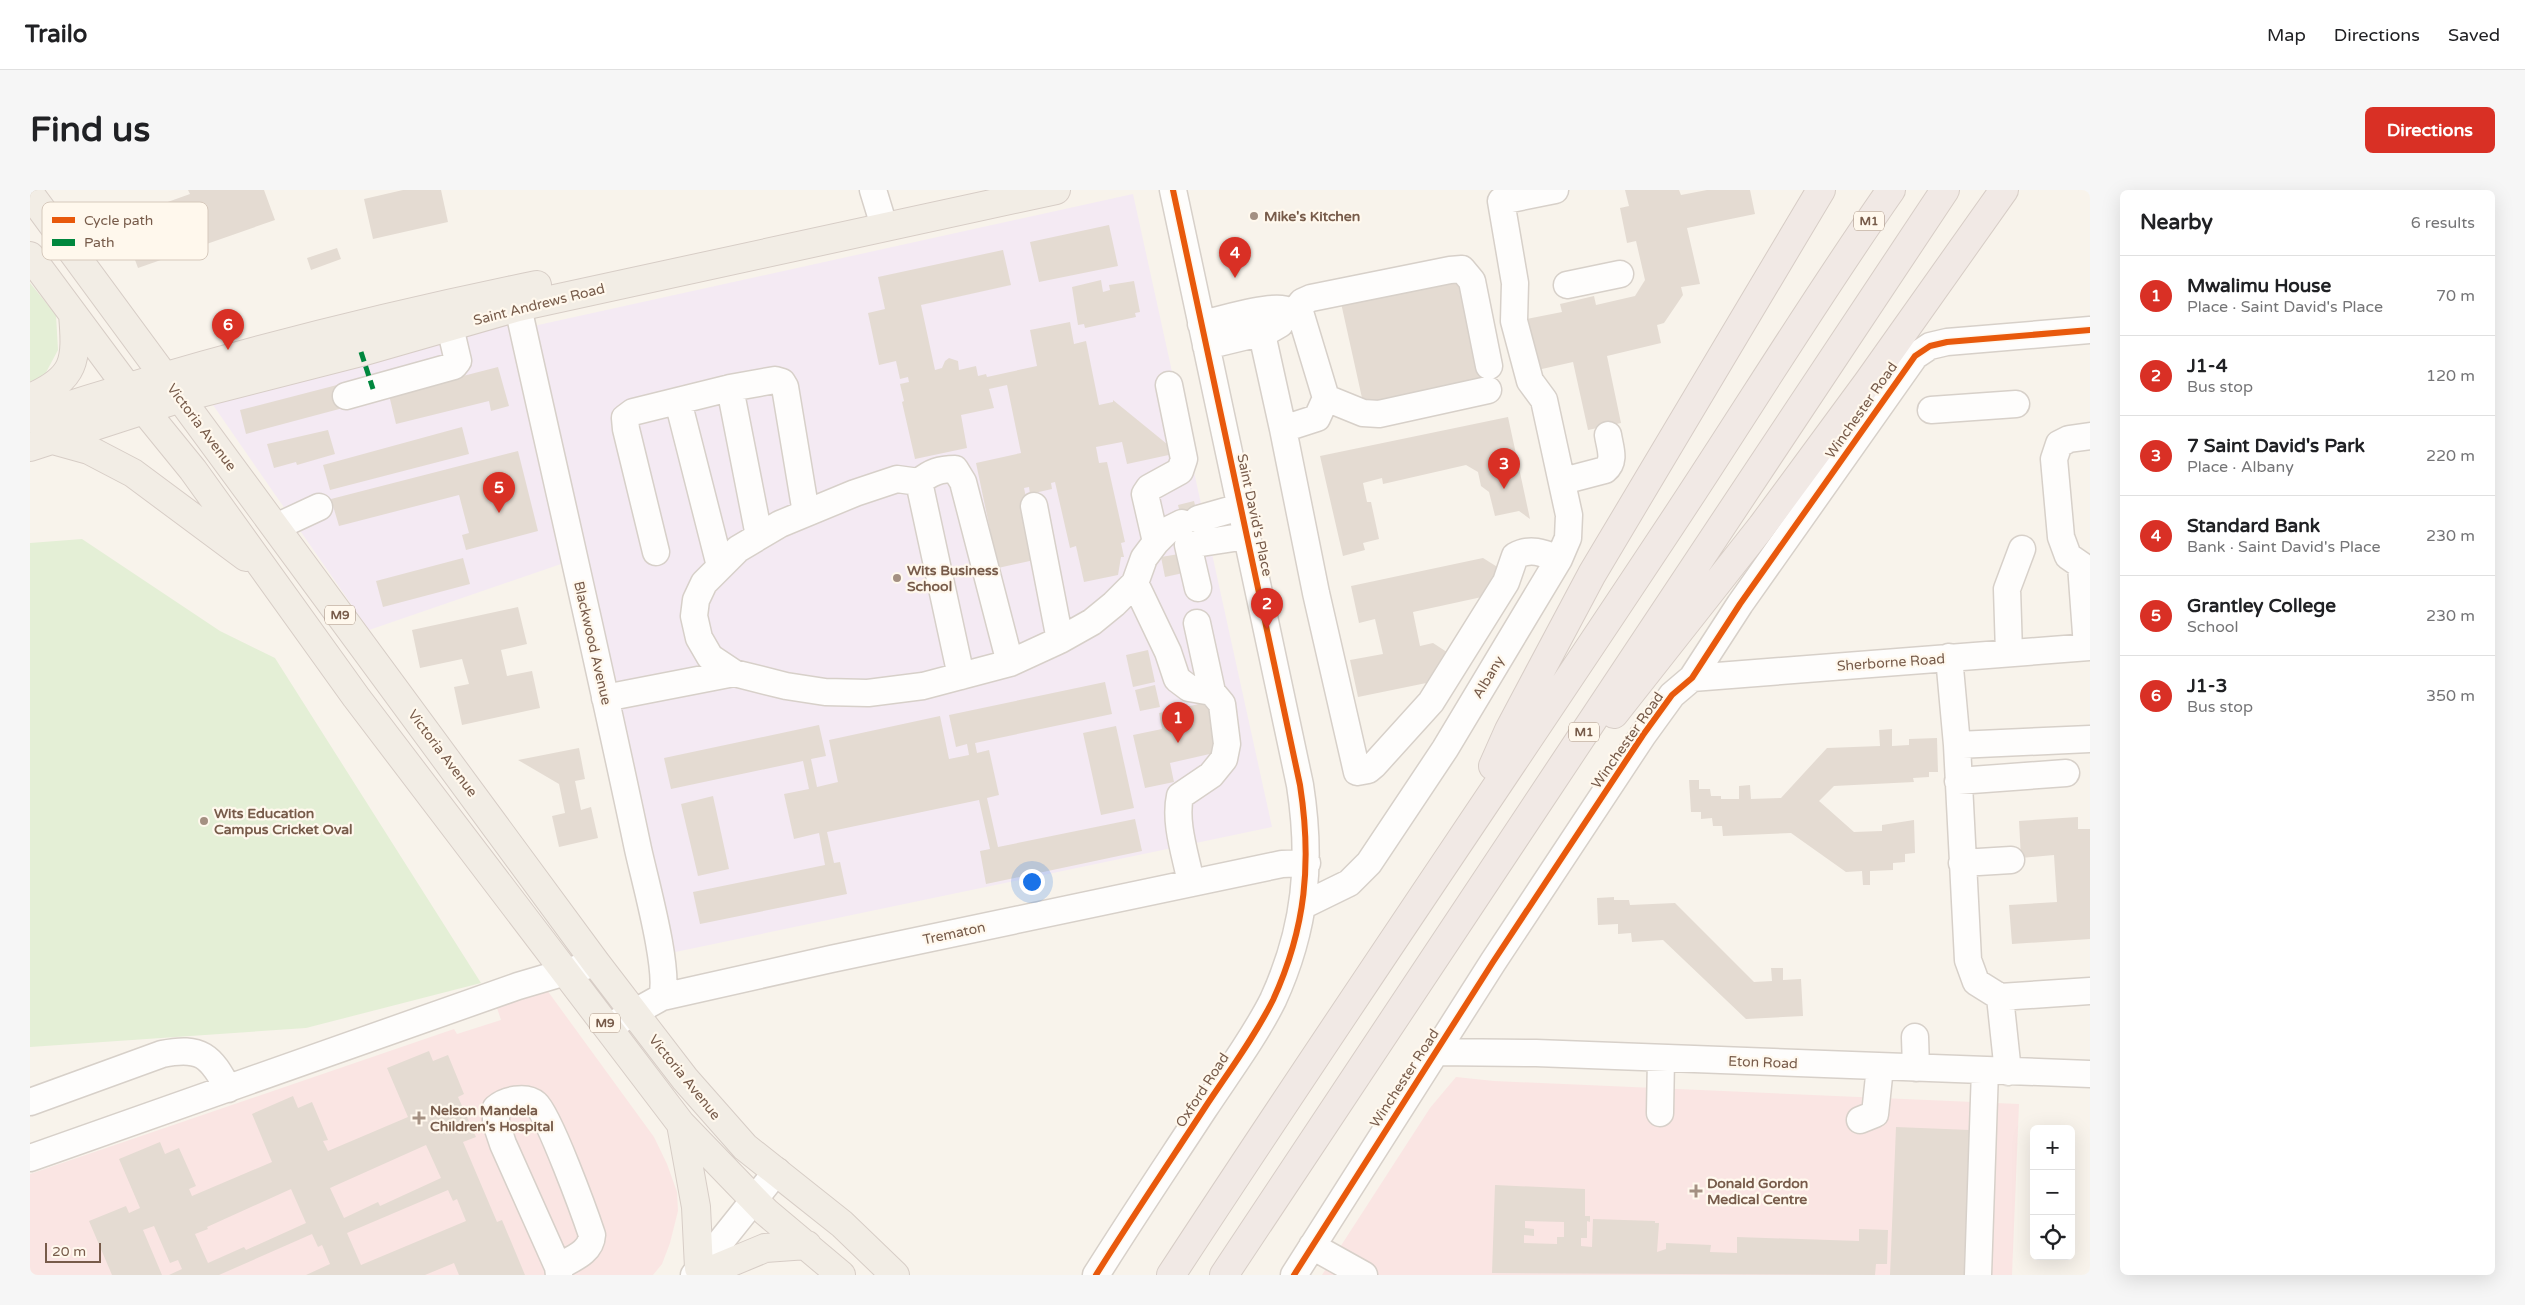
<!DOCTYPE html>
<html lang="en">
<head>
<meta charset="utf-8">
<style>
  :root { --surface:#fff; --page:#f6f6f6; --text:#202124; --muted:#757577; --line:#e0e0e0; --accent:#d93025 }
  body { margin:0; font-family:"Varela Round",sans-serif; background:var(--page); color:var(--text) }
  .controls { position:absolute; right:15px; bottom:15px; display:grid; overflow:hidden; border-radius:8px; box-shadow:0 5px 20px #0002 }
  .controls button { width:45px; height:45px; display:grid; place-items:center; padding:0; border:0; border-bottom:1px solid var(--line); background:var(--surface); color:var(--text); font:25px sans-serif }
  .scale { position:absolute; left:15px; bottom:12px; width:56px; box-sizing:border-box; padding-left:5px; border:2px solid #775b4a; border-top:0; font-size:14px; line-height:18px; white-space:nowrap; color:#775b4a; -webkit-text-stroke:4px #fff8ed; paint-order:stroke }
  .you { position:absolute; left:1001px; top:691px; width:18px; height:18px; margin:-12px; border:4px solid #fff; border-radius:50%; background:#1a73e8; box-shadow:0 0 0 8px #1a73e833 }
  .badge { display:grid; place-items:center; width:32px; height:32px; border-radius:50%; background:var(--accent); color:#fff; font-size:16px; font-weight:700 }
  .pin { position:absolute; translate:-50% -41px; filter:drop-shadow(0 1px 2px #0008) }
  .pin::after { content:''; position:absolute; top:26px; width:18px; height:15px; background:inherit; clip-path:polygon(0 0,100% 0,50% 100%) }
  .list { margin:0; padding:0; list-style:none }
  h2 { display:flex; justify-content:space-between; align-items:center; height:65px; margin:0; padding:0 20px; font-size:21px }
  h2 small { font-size:16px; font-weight:400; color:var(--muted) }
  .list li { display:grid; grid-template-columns:32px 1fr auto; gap:15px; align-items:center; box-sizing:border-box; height:80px; padding:0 20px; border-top:1px solid var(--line) }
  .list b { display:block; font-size:19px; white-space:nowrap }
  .list p { margin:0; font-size:16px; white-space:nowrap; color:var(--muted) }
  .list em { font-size:16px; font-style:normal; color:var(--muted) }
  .icon { flex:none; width:28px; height:28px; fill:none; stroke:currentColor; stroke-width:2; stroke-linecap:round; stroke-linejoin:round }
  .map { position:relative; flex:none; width:2060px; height:1085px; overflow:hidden; border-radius:8px }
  header { display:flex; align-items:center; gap:30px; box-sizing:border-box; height:70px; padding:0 25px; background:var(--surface); border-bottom:1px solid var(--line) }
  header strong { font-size:24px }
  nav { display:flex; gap:28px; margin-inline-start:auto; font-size:18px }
  .intro { display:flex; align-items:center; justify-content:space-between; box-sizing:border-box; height:120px; padding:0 30px }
  h1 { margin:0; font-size:35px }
  .button { padding:12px 22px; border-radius:8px; background:var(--accent); color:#fff; font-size:18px; font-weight:700 }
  main { display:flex; gap:30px; padding:0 30px }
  aside { flex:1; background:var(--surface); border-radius:8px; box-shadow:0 5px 20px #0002 }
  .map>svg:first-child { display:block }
  .education { fill:#f4eaf3 }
  .medical { fill:#fae5e3 }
  .green { fill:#e4efd6 }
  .building { fill:#e4dbd2; fill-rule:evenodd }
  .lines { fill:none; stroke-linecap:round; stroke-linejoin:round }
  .minor-casing { stroke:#d7d0c9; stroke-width:29 }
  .major-casing { stroke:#d7cdc6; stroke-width:30 }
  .highway-casing { stroke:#d7cdc6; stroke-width:30 }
  .minor { stroke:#fefdfc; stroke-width:26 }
  .major { stroke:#f2ede5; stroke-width:28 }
  .highway { stroke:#f1e9e5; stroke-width:28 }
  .quiet { stroke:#00873e; stroke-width:5; stroke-dasharray:10 5; stroke-linecap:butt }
  .cycleway-casing { stroke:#fff8ed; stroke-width:9 }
  .cycleway { stroke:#e8590c; stroke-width:6 }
  .poi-dot { fill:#a49082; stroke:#fff8ed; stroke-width:2 }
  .labels { text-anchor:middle; stroke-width:4.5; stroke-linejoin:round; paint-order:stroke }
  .shield { fill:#fff8ed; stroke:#a08a7b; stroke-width:1 }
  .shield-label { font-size:12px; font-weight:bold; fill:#775b4a }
  .poi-label { font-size:14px; font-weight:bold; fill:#775b4a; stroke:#fff8ed; text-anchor:start }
  .street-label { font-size:14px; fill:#775b4a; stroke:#fff8ed }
  .key { fill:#fff8ed; stroke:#d6c9bc; stroke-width:1 }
  .key-label { font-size:14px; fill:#775b4a }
</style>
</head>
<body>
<header>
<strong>Trailo</strong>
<nav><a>Map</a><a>Directions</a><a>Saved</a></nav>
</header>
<div class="intro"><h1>Find us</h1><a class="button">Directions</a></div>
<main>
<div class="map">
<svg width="2060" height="1085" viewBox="0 0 2060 1085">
  <rect width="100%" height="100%" fill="#f8f3eb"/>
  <path class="education" d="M1103,4L1242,637L631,765L490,139Z
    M480,132L531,374L339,440L183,215Z"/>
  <path class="medical" d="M514,796L624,947L637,974L647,1002L648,1021L640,1053L632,1074L623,1085H0V984L424,839L427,844L471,830L467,818L472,810Z
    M1426,887L1464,891L1989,914L1982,1085H1292L1400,918Z"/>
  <path class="green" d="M0,93L26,125L28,160L13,188L0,191Z
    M52,349L190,441L245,468L451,793L276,838L0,857V353Z"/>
  <path class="building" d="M158,0H234L245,30L108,78L90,29L160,4Z
    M373,0H411L418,32L343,49L334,9Z
    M1595,0H1649L1651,5L1677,0H1720L1725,24L1657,38L1670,94L1651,97L1653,105L1634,133L1627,135L1631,153L1577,166L1591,233L1558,240L1543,172L1503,181L1491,130L1532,122L1530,114L1564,106L1566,115L1605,106L1615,90L1606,51L1597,53L1590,18L1599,16Z
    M1079,35L1088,76L1009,92L1000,52Z
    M307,58L311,69L281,80L277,68Z
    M973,60L981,95L891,115L905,180L912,178L915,171L919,168L928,171L929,180L946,176L948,186L956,184L957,187L1007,176L1000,140L1040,132L1044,154L1056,151L1069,215L1083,212V210L1148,263L1097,274L1092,252L1066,257L1069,273L1077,272L1095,352L1091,353L1094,367H1091L1088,385L1054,392L1046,356L1040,358L1025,292L1021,293L1022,299L1000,304L999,297L994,298L1009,369L968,378L946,273L991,263L977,195L959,199L964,218L931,225L937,258L885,269L872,212L874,211L870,194L879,192L878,187L870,189L866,171L849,175L838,123L855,119L848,87Z
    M1431,87L1453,191L1334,217L1311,113Z
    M1071,90L1073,102L1080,100L1079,95L1104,91L1110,122L1105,123L1106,127L1055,138L1054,134L1048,135L1042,97Z
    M468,177L479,216L461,221L459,211L366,234L359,205Z
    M307,195L313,218L216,244L210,220Z
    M1478,227L1500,329L1489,321L1465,326L1459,302L1451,296L1448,282L1436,275L1353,294L1352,288L1333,293L1337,312H1341L1349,349L1333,353L1335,360L1313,366L1290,266Z
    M432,237L439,264L300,300L293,275Z
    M298,240L305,264L267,275L266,272L244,278L237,254Z
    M488,261L508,341L436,360L432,345L439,343L429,305L309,336L301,309Z
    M1164,311L1173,348L1157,352L1148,315Z
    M1149,364L1153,383L1135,387L1131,367Z
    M433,368L440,394L353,417L346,391Z
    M1453,368L1477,383L1461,405L1383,422L1390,456L1403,453L1426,468L1411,490L1328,507L1320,470L1353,464L1345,429L1329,433L1321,396Z
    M488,417L497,454L471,460L477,486L502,481L510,518L432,535L424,497L439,494L432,469L390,478L382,440Z
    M1118,460L1125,492L1103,497L1096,465Z
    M1075,492L1082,524L945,553L947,563L959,560L969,605L957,608L968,657L1105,629L1112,661L956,694L950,661L960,659L949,610L797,642L804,673L810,672L817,704L670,734L663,702L795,675L789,643L764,649L754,604L779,599L773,571L641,599L634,568L789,535L796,566L781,569L787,597L808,592L799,550L910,526L919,569L939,565L937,554L926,557L919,525Z
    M1125,495L1130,517L1110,521L1105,500Z
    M1182,511L1193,561L1140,573L1144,592L1115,598L1103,545L1132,539L1129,523Z
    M1086,536L1104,618L1071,625L1053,543Z
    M1862,539V556L1879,555V549L1907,548L1908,582H1899V587L1883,588L1884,592L1804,596L1789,611L1824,642L1852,641V635L1884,630L1885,663L1875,664V672L1863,673V680L1840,681V695H1833L1832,681L1816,682L1761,643L1693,646L1692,636H1683L1682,628L1671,629V622H1661L1659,590H1669V599H1680L1681,606H1691V609H1709V596L1720,595L1721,609L1751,608L1797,558L1850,556L1849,540Z
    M549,558L555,589L545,591L551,620L561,617L568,648L529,657L522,626L535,623L529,594L488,570Z
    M683,606L699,679L668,686L651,614Z
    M2048,627V639H2060V749L1982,754L1979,715L2027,712L2024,665L1991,668L1989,631Z
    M1584,707V710H1599L1600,715L1645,713L1724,792L1742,791L1741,778H1753V790L1771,789L1773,826L1716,829L1633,750L1602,752L1601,743L1588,744V734L1568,735L1567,708Z
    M399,861L403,871L418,865L434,904L428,907L446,947L433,952L467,1032L472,1030L495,1085H429L424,1073L395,1085H276L300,1074L292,1055L288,1057L282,1044L189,1085H139L152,1079L148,1070L140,1073L124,1036L113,1040L132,1085H82L59,1031L96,1016L99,1023L110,1018L89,969L130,952L135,964L149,958L166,996L159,999L162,1006L242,972L222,924L263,906L268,918L282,912L298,950L293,951L298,961L378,927L357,878ZM396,955L411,988L350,1016L348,1012L314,1028L300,998ZM261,999L276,1033L216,1060L214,1057L178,1073L165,1044L178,1039L177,1037ZM418,1000L423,1011L427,1009L436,1031L331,1075L317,1043Z
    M1866,937L1940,940L1934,1085H1860Z
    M1465,995L1555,999V1026H1560V1032L1557,1031V1048H1551V1056L1562,1057L1563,1029L1625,1031V1033H1629L1627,1062L1636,1059V1053L1681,1055L1680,1062L1707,1063V1047L1829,1051V1039L1858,1040L1857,1074H1846L1845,1085L1462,1083ZM1495,1031L1534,1032V1047H1527V1054L1494,1053V1045L1504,1046V1039L1495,1038Z"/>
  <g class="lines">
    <g class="minor-casing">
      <path id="minor" d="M843,0L854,36
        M1537,95L1590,84
        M482,100L488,117C528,298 570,478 608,659C615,691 640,780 632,807
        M1270,122L1269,116L1272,112L1281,108L1420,80L1432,79L1442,91L1459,176
        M1171,134C1191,130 1232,117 1251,119C1259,120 1262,123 1270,122L1296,208L1333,223L1349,224L1458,200
        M1234,153L1253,239L1287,228L1296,208
        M1176,156L1238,141L1250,134
        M700,198L729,346
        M316,206L424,176L428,171L420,137
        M648,211L690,376
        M1901,220L1986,214
        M1253,239L1286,403L1327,582L1338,580L1344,575L1401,512L1476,392L1485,366C1500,357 1514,363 1529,369
        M1533,291L1575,280C1586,271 1580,258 1578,245
        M889,292C901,282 910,279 925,279L933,292L980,473
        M1004,316L1030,450
        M1168,329L1210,317
        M246,337L289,317
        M1126,352L1115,304L1119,298L1150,281L1154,269L1139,195
        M626,362L596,239L595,228L603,222L700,198L745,190L752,192L755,197L776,323
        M1105,393L1138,462L1147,489L1159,498L1182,502
        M1168,398L1158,355L1217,346
        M2057,457L2051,375L2038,366L2031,347L2024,269L2029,254L2039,249L2060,246
        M1979,463L1977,399L1992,359
        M1919,467L1927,555L1938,770L1946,792L1970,807L2060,801
        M931,486L889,292L867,289L825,303L750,334L708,359L674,393L666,410L664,426L669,448L680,467L704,483L756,496L795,502L838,503L893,496L980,473L1030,450L1062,432L1084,414L1105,393L1114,368L1126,352L1138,340L1152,333
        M1662,488L2060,457
        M575,508L704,483
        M1927,555L2060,549
        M1928,591L2036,583
        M1932,673L1981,670
        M1161,693C1156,666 1144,633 1150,606L1181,585L1194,569L1197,554L1192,514L1182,502L1167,433
        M1272,716L1319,693L1339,673L1415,559L1529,369L1538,348L1539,325L1514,210L1500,191L1484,131L1485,93L1471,11L1525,0
        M1970,807L1978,882
        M578,837L632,807L801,769L1252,674L1277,673
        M1885,847L1886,878
        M1405,862L1506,863L2060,884
        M0,912L132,864C171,856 181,866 198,899
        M1630,923L1631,868
        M1830,930L1845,924L1850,877
        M0,968L488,796L566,773
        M1282,1056L1334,1085
        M528,1077C541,1069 561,1063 562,1045C555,1024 519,925 506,914C496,905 475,910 466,918V933L473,954L528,1077L529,1085
        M664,1085L747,981
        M1066,1085C1101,1029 1138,974 1174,919C1197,884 1224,848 1243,810C1276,738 1282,672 1270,595L1143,0
        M1264,1085L1463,772L1613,545L1642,505L1662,488L1710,414L1885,166L1900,156L1917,152L2060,140
        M1948,1085L1955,880"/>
    </g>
    <g class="major-casing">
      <path id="major" d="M0,4L566,773L655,889L715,957L812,1034L865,1085
        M0,66L115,221L163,280L326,507L651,934L736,1022L811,1085
        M0,208C46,188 47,171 43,124
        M0,228C166,174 335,130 507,95
        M23,250L59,260L103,283L216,367
        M0,257L151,208L331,162L488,117L1026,0
        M651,934L666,1017L669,1078
        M687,1078L735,1058L777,1055"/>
    </g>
    <g class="highway-casing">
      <path id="highway" d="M1584,524L1732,336L1838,192L1974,0
        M1463,576L1479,540L1562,384L1791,0
        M1141,1085C1303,837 1471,592 1635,344C1711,230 1782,113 1861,0
        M1194,1085L1915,0"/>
    </g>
    <use href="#minor" class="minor"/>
    <use href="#major" class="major"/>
    <use href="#highway" class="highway"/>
    <path class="quiet" d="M331,162L343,199"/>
    <g class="cycleway-casing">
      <path id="cycleway" d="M1066,1085C1101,1029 1138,974 1174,919C1197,884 1224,848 1243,810C1276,738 1282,672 1270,595L1143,0
        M1264,1085L1463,772L1613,545L1642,505L1662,488L1710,414L1885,166L1900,156L1917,152L2060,140"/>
    </g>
    <use href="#cycleway" class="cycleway"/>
  </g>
  <g class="poi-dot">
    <circle cx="1224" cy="26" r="5"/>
    <circle cx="867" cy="388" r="5"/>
    <circle cx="174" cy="631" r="5"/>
    <path d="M386.5 920.5h5v5h5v5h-5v5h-5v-5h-5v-5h5z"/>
    <path d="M1663.5 993.5h5v5h5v5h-5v5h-5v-5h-5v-5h5z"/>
  </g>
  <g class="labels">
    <g class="shield">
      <rect x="1824" y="21.5" width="30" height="19" rx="4"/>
      <rect x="295" y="415.5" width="30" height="19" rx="4"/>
      <rect x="1539" y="532.5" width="30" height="19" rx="4"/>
      <rect x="560" y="823.5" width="30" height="19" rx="4"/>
    </g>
    <g class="shield-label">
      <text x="1839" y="35">M1</text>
      <text x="310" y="429">M9</text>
      <text x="1554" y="546">M1</text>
      <text x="575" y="837">M9</text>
    </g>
    <g class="poi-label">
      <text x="1234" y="31">Mike's Kitchen</text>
      <text x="877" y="385">Wits Business<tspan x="877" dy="16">School</tspan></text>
      <text x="184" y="628">Wits Education<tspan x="184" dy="16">Campus Cricket Oval</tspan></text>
      <text x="400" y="925">Nelson Mandela<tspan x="400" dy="16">Children's Hospital</tspan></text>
      <text x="1677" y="998">Donald Gordon<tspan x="1677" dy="16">Medical Centre</tspan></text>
    </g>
    <g class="street-label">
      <text transform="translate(509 114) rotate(-14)" y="5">Saint Andrews Road</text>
      <text transform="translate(1831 220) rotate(-55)" y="5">Winchester Road</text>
      <text transform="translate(172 237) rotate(53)" y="5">Victoria Avenue</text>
      <text transform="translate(1225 325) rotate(78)" y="5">Saint David's Place</text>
      <text transform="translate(563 453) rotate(77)" y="5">Blackwood Avenue</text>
      <text transform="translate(1861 472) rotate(-4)" y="5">Sherborne Road</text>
      <text transform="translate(1458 487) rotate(-59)" y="5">Albany</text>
      <text transform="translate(1597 550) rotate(-55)" y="5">Winchester Road</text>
      <text transform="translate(413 563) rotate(53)" y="5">Victoria Avenue</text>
      <text transform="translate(924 743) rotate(-12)" y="5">Trematon</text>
      <text transform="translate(1733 872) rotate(2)" y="5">Eton Road</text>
      <text transform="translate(655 887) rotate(51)" y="5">Victoria Avenue</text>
      <text transform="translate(1374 888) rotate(-57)" y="5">Winchester Road</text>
      <text transform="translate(1172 900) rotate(-57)" y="5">Oxford Road</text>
    </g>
  </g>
  <rect x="12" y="12" width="166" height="58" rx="8" class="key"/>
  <rect x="22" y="27" width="23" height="6" fill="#e8590c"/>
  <rect x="22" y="49" width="23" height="7" fill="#00873e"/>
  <g class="key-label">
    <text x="54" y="35">Cycle path</text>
    <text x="54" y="57">Path</text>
  </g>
</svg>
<div class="controls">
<button>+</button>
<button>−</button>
<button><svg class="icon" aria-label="locate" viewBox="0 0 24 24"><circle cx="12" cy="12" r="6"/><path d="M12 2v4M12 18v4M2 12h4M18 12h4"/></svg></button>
</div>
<div class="scale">20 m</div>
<div class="you"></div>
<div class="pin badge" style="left:1148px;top:553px">1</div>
<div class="pin badge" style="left:1237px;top:439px">2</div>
<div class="pin badge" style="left:1474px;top:299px">3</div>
<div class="pin badge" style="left:1205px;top:88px">4</div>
<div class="pin badge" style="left:469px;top:323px">5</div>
<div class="pin badge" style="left:198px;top:160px">6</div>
</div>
<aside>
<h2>Nearby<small>6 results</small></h2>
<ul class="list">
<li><span class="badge">1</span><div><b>Mwalimu House</b><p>Place · Saint David's Place</p></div><em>70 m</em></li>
<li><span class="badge">2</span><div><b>J1-4</b><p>Bus stop</p></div><em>120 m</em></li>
<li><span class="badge">3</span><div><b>7 Saint David's Park</b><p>Place · Albany</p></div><em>220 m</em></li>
<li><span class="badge">4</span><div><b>Standard Bank</b><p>Bank · Saint David's Place</p></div><em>230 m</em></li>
<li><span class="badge">5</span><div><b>Grantley College</b><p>School</p></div><em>230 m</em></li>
<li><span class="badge">6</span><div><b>J1-3</b><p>Bus stop</p></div><em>350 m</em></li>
</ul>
</aside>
</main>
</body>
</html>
